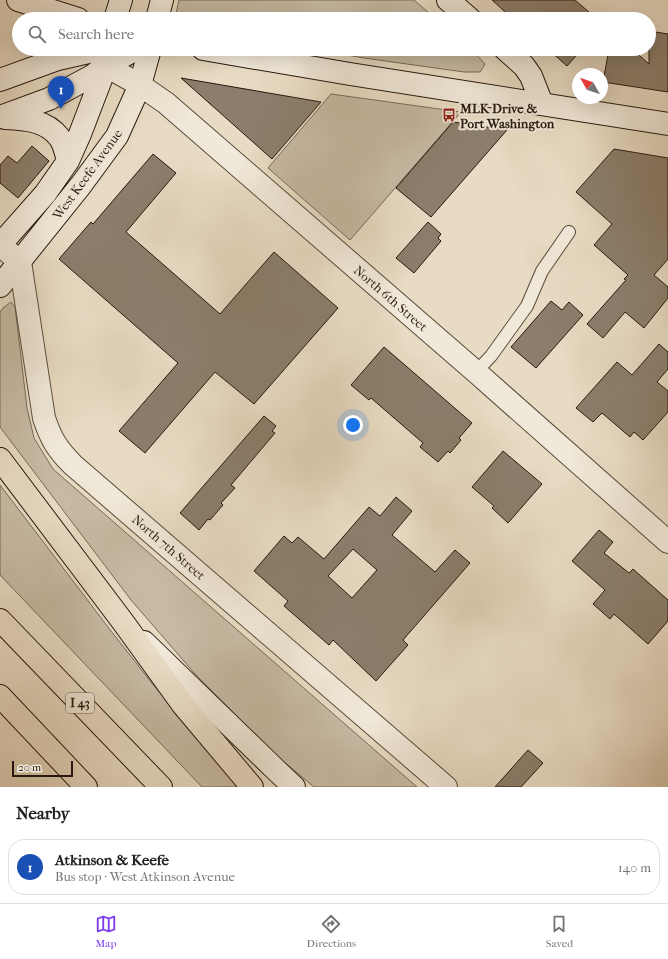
<!DOCTYPE html>
<html lang="en">
<head>
<meta charset="utf-8">
<style>
  :root { --surface:#fff; --page:#f2f2f2; --text:#202124; --muted:#757577; --line:#e0e0e0; --accent:#7c3aed }
  body { margin:0; font-family:"IM FELL French Canon",serif; background:var(--page); color:var(--text) }
  .compass { position:absolute; left:572px; top:68px; width:36px; height:36px; border-radius:50%; background:var(--surface); box-shadow:0 4px 16px #0002; rotate:310deg }
  .scale { position:absolute; left:12px; bottom:10px; width:61px; box-sizing:border-box; padding-left:4px; border:2px solid #27190e; border-top:0; font-size:11px; line-height:14px; white-space:nowrap; color:#27190e; -webkit-text-stroke:3px #f0e8d8; paint-order:stroke }
  .you { position:absolute; left:353px; top:425px; width:14px; height:14px; margin:-10px; border:3px solid #fff; border-radius:50%; background:#1a73e8; box-shadow:0 0 0 6px #1a73e833 }
  .badge { display:grid; place-items:center; width:26px; height:26px; border-radius:50%; background:var(--accent); color:#fff; font-size:13px; font-weight:700 }
  .pin { position:absolute; translate:-50% -33px; filter:drop-shadow(0 1px 2px #0008) }
  .pin::after { content:''; position:absolute; top:21px; width:14px; height:12px; background:inherit; clip-path:polygon(0 0,100% 0,50% 100%) }
  .list { margin:0; padding:0; list-style:none }
  h2 { display:flex; justify-content:space-between; align-items:center; height:52px; margin:0; padding:0 16px; font-size:17px }
  h2 small { font-size:13px; font-weight:400; color:var(--muted) }
  .list li { display:grid; grid-template-columns:26px 1fr auto; gap:12px; align-items:center; box-sizing:border-box; height:56px; margin:0 8px 8px; padding:0 8px; border:1px solid var(--line); border-radius:16px }
  .list b { display:block; font-size:15px; white-space:nowrap }
  .list p { margin:0; font-size:13px; white-space:nowrap; color:var(--muted) }
  .list em { font-size:13px; font-style:normal; color:var(--muted) }
  .icon { flex:none; width:22px; height:22px; fill:none; stroke:currentColor; stroke-width:2; stroke-linecap:round; stroke-linejoin:round }
  .map { position:relative; flex:none; width:668px; height:787px; overflow:hidden }
  .search { position:absolute; background:var(--surface); box-shadow:0 4px 16px #0002; left:12px; right:12px; top:12px; height:44px; display:flex; align-items:center; gap:10px; box-sizing:border-box; padding:0 14px; border-radius:22px; color:var(--muted); font-size:15px }
  .sheet { height:116px; background:var(--surface) }
  nav { display:flex; justify-content:space-around; align-items:center; box-sizing:border-box; height:56px; border-top:1px solid var(--line); background:var(--surface); font-size:11px; color:var(--muted) }
  nav a { display:grid; justify-items:center; gap:2px }
  nav .on { color:var(--accent) }
  .map>svg:first-child { display:block }
  .green { fill:#c7baa4; stroke:#776a59 }
  .building { fill:#8b7e6c; stroke:#27190e; fill-rule:evenodd }
  .lines { fill:none; stroke-linecap:round; stroke-linejoin:round }
  .lane-casing { stroke:#574a3b; stroke-width:14 }
  .street-casing { stroke:#574a3b; stroke-width:24 }
  .secondary-casing { stroke:#27190e; stroke-width:24 }
  .highway-casing { stroke:#27190e; stroke-width:24 }
  .lane { stroke:#f0e8d8; stroke-width:12 }
  .street { stroke:#f0e8d8; stroke-width:22 }
  .secondary { stroke:#f0e8d8; stroke-width:22 }
  .highway { stroke:#e8dbc3; stroke-width:22 }
  .labels { text-anchor:middle; stroke-width:4; stroke-linejoin:round; paint-order:stroke }
  .shield { fill:#f0e8d8; stroke:#63574b; stroke-width:1 }
  .shield-label { font-size:12px; font-weight:bold; fill:#27190e }
  .poi-label { font-size:13px; font-weight:bold; fill:#27190e; stroke:#f0e8d8; text-anchor:start }
  .street-label { font-size:13px; fill:#27190e; stroke:#f0e8d8 }
</style>
</head>
<body>
<div class="map">
<svg width="668" height="787" viewBox="0 0 668 787">
  <rect width="100%" height="100%" fill="#e8dbc3"/>
  <filter id="stains"><feTurbulence type="fractalNoise" baseFrequency=".005" numOctaves="4"/><feColorMatrix values="0 0 0 0 .2 0 0 0 0 .09 0 0 0 0 .02 0 0 0 .5 -.17"/></filter>
  <radialGradient id="worn" r=".72"><stop offset=".6" stop-color="#630" stop-opacity="0"/><stop offset="1" stop-color="#630" stop-opacity=".3"/></radialGradient>
  <path class="green" d="M179,0H414L436,19H178L176,14Z
    M313,49H471L485,64L480,72H464L364,58Z
    M331,94L461,112L350,240L268,168Z
    M11,302L15,307L27,408L34,438L53,469L417,787H314L277,756L196,675L131,600L0,427V312L3,308Z
    M0,485L111,631L155,687L241,787H202L0,575Z"/>
  <path class="building" d="M492,0H575L597,19H513Z
    M649,31L668,34V92L603,82L609,49H632L649,64Z
    M551,49H582L567,66L550,51Z
    M181,78L321,102L272,159Z
    M453,122L507,130L431,217L396,188Z
    M32,146L49,161L18,198L0,183V165L8,156L17,163Z
    M614,149L668,158V259L654,275L668,287V298L644,328L625,312L603,338L587,324L626,280L624,279L628,275L594,245L612,224L576,192Z
    M153,154L176,173L126,232L220,314L274,252L338,308L254,404L215,372L145,453L119,431L178,363L59,259L91,222L93,224Z
    M428,222L441,234L438,238L441,241L414,273L396,258Z
    M551,301L562,310L569,302L583,315L536,368L511,347Z
    M659,344L668,352V369L657,382L668,391V412L643,440L634,432L630,437L602,413L593,422L576,408L617,362L632,375Z
    M384,347L472,423L459,438L461,440L450,453L448,451L438,462L420,447L423,443L371,398L369,400L351,385Z
    M264,416L276,426L272,431L275,433L231,485L235,488L221,503L223,505L210,520L208,519L199,530L180,513Z
    M503,451L542,484L508,523L492,508L494,506L472,487Z
    M396,497L412,511L392,535L435,572L455,550L470,563L403,640L408,645L376,681L333,640L329,645L284,606L288,601L254,571L284,536L292,543L298,537L324,559L369,507L380,516ZM353,549L377,570L352,598L328,576Z
    M599,530L613,542L604,553L629,573L633,569L668,600V621L648,644L614,614L610,619L593,604L605,590L572,561Z
    M528,750L543,763L521,787H495Z"/>
  <g class="lines">
    <g class="lane-casing">
      <path id="lane" d="M476,372L491,356L527,306L542,271L569,232"/>
    </g>
    <g class="street-casing">
      <path id="street" d="M106,66L140,85L166,103L476,372L668,542
        M0,245L20,262L44,418C51,439 57,449 73,465L446,787"/>
    </g>
    <g class="secondary-casing">
      <path id="secondary" d="M18,0L78,19
        M448,0L470,19
        M115,19L121,0
        M157,19L162,0
        M203,49L350,74L668,124
        M505,49L524,66L531,76L542,104
        M0,80L58,59L102,49
        M0,117L49,99L92,76L106,66L136,49
        M5,118C25,119 46,120 59,137C64,143 66,153 68,161
        M0,245L45,194L68,161L80,134L106,66L108,49
        M0,286L81,185L117,136L140,85L150,49
        M144,642L277,771L294,787"/>
    </g>
    <g class="highway-casing">
      <path id="highway" d="M0,459L123,622L183,705L252,787
        M0,620L161,787
        M0,696L86,787"/>
    </g>
    <use href="#lane" class="lane"/>
    <use href="#street" class="street"/>
    <use href="#secondary" class="secondary"/>
    <use href="#highway" class="highway"/>
  </g>
  <defs>
    <g id="bus-bare" transform="scale(1.08)"><path d="M-5-6H5V4H4V6H2V4H-2V6H-4V4H-5ZM-3.5-4V0h7V-4ZM-3.5 1.2v1.5H-2V1.2ZM2 1.2v1.5H3.5V1.2Z" fill="#8f2418" stroke="#f0e8d8" stroke-width="2.5" paint-order="stroke"/></g>
  </defs>
  <g fill-rule="evenodd">
    <use href="#bus-bare" x="449" y="115"/>
  </g>
  <g class="labels">
    <rect class="shield" x="66" y="693" width="28" height="20" rx="3"/>
    <g class="shield-label">
      <text x="80" y="707">I 43</text>
    </g>
    <g class="poi-label">
      <text x="460" y="113">MLK Drive &amp;<tspan x="460" dy="15">Port Washington</tspan></text>
    </g>
    <g class="street-label">
      <text transform="translate(87 174) rotate(-54)" y="5">West Keefe Avenue</text>
      <text transform="translate(391 298) rotate(41)" y="5">North 6th Street</text>
      <text transform="translate(169 547) rotate(41)" y="5">North 7th Street</text>
    </g>
  </g>
  <rect width="100%" height="100%" filter="url(#stains)"/>
  <rect width="100%" height="100%" fill="url(#worn)"/>
</svg>
<svg class="compass" viewBox="-18 -18 36 36"><path d="M0-13l5 13h-10z" fill="#e53935"/><path d="M0 13l5-13h-10z" fill="#757577"/></svg>
<div class="scale">20 m</div>
<div class="you"></div>
<div class="pin badge" style="left:61px;top:109px;background:#1a4fb4">1</div>
<div class="search"><svg class="icon" aria-label="search" viewBox="0 0 24 24"><circle cx="10" cy="10" r="6"/><path d="M15 15l6 6"/></svg>Search here</div>
</div>
<section class="sheet">
<h2>Nearby<small></small></h2>
<ul class="list">
<li><span class="badge" style="background:#1a4fb4">1</span><div><b>Atkinson &amp; Keefe</b><p>Bus stop · West Atkinson Avenue</p></div><em>140 m</em></li>
</ul>
</section>
<nav>
<a class="on"><svg class="icon" aria-label="map" viewBox="0 0 24 24"><path d="M3 6l6-2 6 2 6-2v14l-6 2-6-2-6 2zM9 4v14M15 6v14"/></svg>Map</a>
<a><svg class="icon" aria-label="directions" viewBox="0 0 24 24"><path d="M12 3l9 9-9 9-9-9zM9 14v-3h6M13 9l2 2-2 2"/></svg>Directions</a>
<a><svg class="icon" aria-label="saved" viewBox="0 0 24 24"><path d="M7 4h10v16l-5-4-5 4z"/></svg>Saved</a>
</nav>
</body>
</html>
